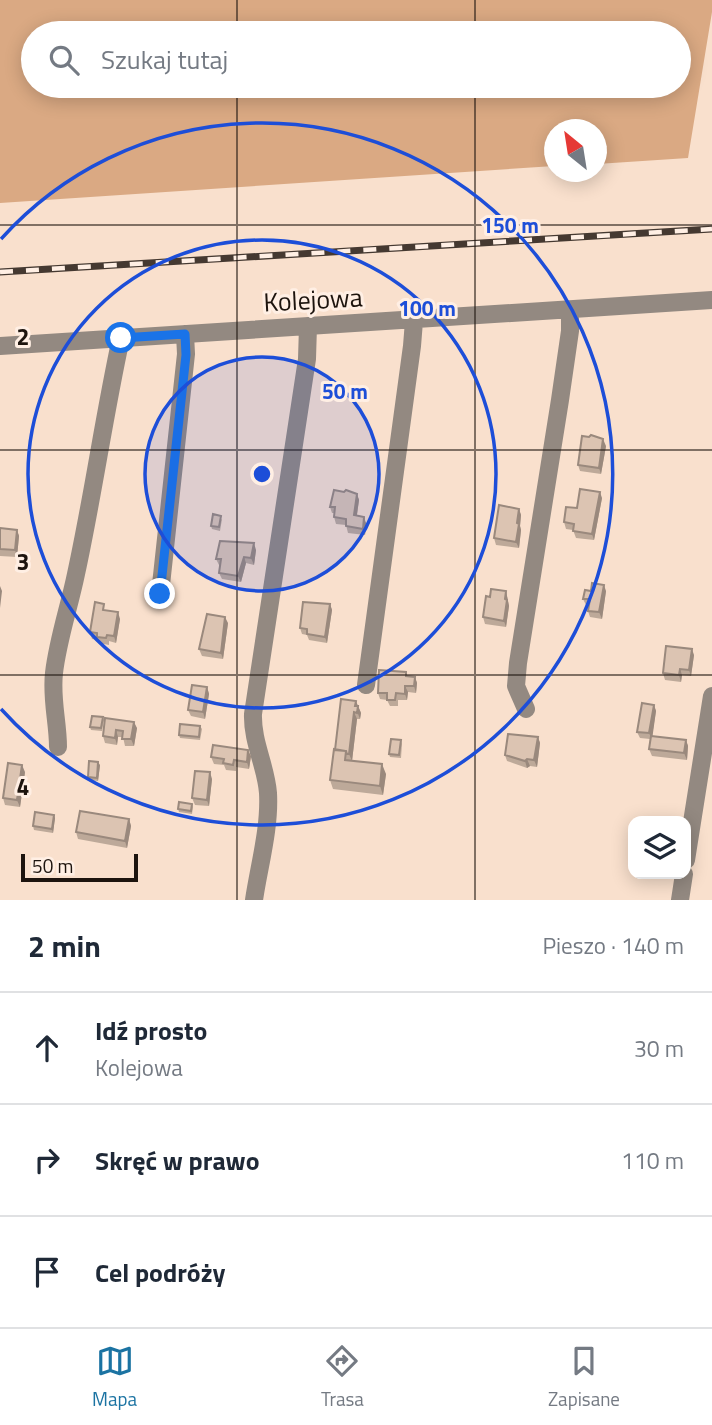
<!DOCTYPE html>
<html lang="pl">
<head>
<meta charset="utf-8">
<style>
  :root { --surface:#fff; --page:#f2f2f3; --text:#1f2937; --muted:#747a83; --line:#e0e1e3; --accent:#1b73a2 }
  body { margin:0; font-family:"Titillium Web",sans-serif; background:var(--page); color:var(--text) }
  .controls { position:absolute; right:21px; bottom:21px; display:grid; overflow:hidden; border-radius:14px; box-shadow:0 4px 18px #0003 }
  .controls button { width:63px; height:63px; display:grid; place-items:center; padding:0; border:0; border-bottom:2px solid var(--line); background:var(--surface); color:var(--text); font:35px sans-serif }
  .compass { position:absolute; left:544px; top:119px; width:63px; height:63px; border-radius:50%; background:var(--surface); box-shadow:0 4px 18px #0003; rotate:330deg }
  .scale { position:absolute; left:21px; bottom:18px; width:117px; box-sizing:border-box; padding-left:7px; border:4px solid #1d140e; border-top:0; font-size:19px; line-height:24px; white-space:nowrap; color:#1d140e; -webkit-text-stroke:5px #ffefe4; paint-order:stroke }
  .stop { position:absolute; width:21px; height:21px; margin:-16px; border:5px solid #1a73e8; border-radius:50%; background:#fff }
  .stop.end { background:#1a73e8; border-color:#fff; box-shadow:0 2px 7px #0008 }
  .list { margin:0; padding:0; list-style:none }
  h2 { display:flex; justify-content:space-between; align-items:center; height:91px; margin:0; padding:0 28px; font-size:30px }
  h2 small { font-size:23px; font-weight:400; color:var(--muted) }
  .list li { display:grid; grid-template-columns:46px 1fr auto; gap:21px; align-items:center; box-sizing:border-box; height:112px; padding:0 28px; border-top:2px solid var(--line) }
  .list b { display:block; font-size:26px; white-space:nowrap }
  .list p { margin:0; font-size:23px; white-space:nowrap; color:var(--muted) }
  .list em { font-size:23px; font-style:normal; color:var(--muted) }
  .icon { flex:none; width:38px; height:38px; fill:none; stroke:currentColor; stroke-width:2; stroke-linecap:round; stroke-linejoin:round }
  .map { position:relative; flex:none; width:712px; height:900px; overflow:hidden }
  .search { position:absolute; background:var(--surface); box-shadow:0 4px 18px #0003; left:21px; right:21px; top:21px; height:77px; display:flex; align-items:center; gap:18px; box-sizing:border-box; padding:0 24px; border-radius:38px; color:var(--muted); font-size:26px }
  .sheet { height:427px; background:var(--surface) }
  nav { display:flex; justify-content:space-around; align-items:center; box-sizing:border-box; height:98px; border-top:2px solid var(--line); background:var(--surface); font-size:19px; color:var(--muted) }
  nav a { display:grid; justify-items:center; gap:4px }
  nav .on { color:var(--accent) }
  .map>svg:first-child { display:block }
  .green { fill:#daa983; fill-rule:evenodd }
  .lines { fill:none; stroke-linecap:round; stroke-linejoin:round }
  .minor { stroke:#938981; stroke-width:18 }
  .rail-casing { stroke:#453931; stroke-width:7 }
  .rail { stroke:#ffefe4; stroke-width:4.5; stroke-dasharray:13; stroke-linecap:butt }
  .wall { fill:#bda999 }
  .shaded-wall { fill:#9a897d }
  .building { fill:#dcc4b2; stroke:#9a897d; stroke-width:2 }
  .route { stroke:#1a73e8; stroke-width:9 }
  .grid { fill:none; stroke:#1d140e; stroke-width:2; stroke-opacity:0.55 }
  .ring { fill:none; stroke:#1d4ed8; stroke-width:3.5 }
  .labels { text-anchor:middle; stroke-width:6; stroke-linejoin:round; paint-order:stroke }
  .street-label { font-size:26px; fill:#1d140e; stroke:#ffefe4 }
  .grid-label { font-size:23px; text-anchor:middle; font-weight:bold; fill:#1d140e; stroke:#ffefe4; stroke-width:6; stroke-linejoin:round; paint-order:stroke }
  .centre { fill:#1d4ed8; stroke:#ffefe4; stroke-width:3.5 }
  .ring-label { font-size:21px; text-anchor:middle; font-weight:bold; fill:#1d4ed8; stroke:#ffefe4; stroke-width:6; stroke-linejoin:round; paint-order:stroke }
</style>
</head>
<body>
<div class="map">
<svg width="712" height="900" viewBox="0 0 712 900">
  <rect width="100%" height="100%" fill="#f9e0cd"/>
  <path class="green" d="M0,0H712V12L688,158L597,164L596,130H554V166L0,203ZM33,33H679V86H33Z"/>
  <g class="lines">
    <path class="minor" d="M0,346L712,300
      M160,594L186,354L185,334
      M366,685L412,346L414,321
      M526,709L516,686L518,663L560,400L570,331V310
      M58,747C58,722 51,699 54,673C58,639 69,608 76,574C93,496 104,416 121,338
      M686,860L712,696
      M254,900C259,866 270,828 268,793C266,766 252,742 253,714L307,359L308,326
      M680,900L684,874"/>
    <g class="rail-casing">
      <path id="rail" d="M0,272L712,229"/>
    </g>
    <use href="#rail" class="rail"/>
  </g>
  <path class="wall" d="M606,446L601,474L580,471L578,465Z
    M357,494L359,500L357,515L366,523L365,535L348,533L346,525L336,524L334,517V513H332L330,507Z
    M602,498L594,540L576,538L573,530L566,529L564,522L577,508Z
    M519,509L521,515L520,526L521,530L519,548L496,545L494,538Z
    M222,519L220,531L212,529L211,526Z
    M0,528L17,530L19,536L17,557L0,556Z
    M256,550L254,565L246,563L241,582L222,579L219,573L221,566L219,565L216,559Z
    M506,591L509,606L506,627L485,624L483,617L490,597Z
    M606,591L602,619L590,617L588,611L589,605H586L583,599Z
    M330,604L332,610L327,643L309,640L307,635L302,634L300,628Z
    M106,610L120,619L116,643L109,641V645L99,643L98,640L92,639L90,632Z
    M228,623L223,659L202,656L199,649Z
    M694,655L691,676L682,675L681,682L665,680L663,673Z
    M406,672L408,677H415L417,683L416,693L408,692L407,700H398V706H390L387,700L380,699L378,693Z
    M207,687L209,694L205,719L191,716L188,710Z
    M654,705L656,711L652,736L686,740L688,746L687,760L652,756L649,749L650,739L640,738L637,732Z
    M358,706L361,713L360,719H357L352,761L386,774L383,795L333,789L330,780L335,750Z
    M103,717L104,720L102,731L91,730L90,727Z
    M105,718L137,728L134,746H125L123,737H118L117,745L105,743L103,736Z
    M200,726L202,729L200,740L180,738L179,735Z
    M538,737L540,743L537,767L530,766L527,768L507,761L505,755Z
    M401,740L402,744L401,758L390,757L389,754Z
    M251,756L249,769L236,767V771L226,770L224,765L214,764L211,757Z
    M100,765L98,781L89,780L88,777Z
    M25,772L20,807L5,805L3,798Z
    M212,779L209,806L195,805L192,798Z
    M192,804L193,807L192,814L179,812L178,809Z
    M55,818L53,833L34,830L33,826Z
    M129,819L131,826L127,848L78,839L76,832Z"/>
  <path class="shaded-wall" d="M603,439L606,446L601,474L599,468Z
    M600,492L602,498L594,540L592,534Z
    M357,494L359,500L356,521L354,515Z
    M519,509L521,515L520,526L521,530L519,548L516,542Z
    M364,517L366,523L365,535L363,529Z
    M17,530L19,536L17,557L15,550Z
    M254,543L256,550L254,565L251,558Z
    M244,557L246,563L241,582L238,576Z
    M604,585L606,591L602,619L599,612Z
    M0,586L2,591L0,608Z
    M506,591L509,606L506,627L504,621Z
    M330,604L332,610L327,643L325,637Z
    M118,612L120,619L116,643L114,636Z
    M225,617L228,623L223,659L221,653Z
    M692,649L694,655L691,676L689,670Z
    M680,669L682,675L681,682L679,675Z
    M415,677L417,683L416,693L414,686Z
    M405,686L408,692L407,700L405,694Z
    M207,687L209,694L205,719L203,712Z
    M356,701L361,713L360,719L355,706Z
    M654,705L656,711L652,740L649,733Z
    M354,712L357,719L352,761L349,754Z
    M134,722L137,728L134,746L131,739Z
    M116,730L118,737L117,745L115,738Z
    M538,737L540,743L537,767L534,760Z
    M686,740L688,746L687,760L684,753Z
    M248,750L251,756L249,769L247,762Z
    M527,759L530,766L527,768L525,761Z
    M98,762L100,765L98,781L97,778Z
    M382,764L386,774L383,795L380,786Z
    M22,765L25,772L20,807L17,800Z
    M210,772L212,779L209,806L207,800Z
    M54,815L55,818L53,833L52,829Z
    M129,819L131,826L127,848L125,841Z"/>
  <path class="building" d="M591,435L603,439L599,468L578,465L582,436L589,437Z
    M580,489L600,492L592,534L573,531L574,524L564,522L566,507L577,508Z
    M334,490L344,492L346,490L357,494L354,515L364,517L363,529L346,526V519L334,517L335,507H330Z
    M499,505L519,509L517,523L519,524L516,542L494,538Z
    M213,514L221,516L219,527L211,526Z
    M0,528L17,530L15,550L0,549Z
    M220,541L254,543L251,558L244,557L238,576L219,573L221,559H216Z
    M592,583L604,585L599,612L588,611L590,599H583L585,590L591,591Z
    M491,589L506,591L505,599L507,600L504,621L483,617L486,596L490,597Z
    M95,602L104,604L103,610L118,612L114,636L107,635L106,638L97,637V633L90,632Z
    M303,602L330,604L325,637L307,634V629L300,628Z
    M207,614L225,617L221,653L199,649Z
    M666,646L692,649L689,670L680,669L679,675L663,673Z
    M379,670L406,672V676L415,677L414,686H405V694L396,693L395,700H387V693H378Z
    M192,685L207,687L203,712L188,710Z
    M341,699L356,701L355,706H358L357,713L354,712L349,754H347L346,751L335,750Z
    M642,703L654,705L649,733L637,732Z
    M92,716L103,717L101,728L90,727Z
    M105,718L134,722L131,739H122L123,731L116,730L115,738L103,736Z
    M180,724L200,726L199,737L179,735Z
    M508,734L538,737L534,760L527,759L525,761L505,755Z
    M651,736L686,740L684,753L649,749Z
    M391,739L401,740L399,755L389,754Z
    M213,745L248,750L247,762L234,760L233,765L223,763L224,759L211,757Z
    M334,749L346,751L345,760L382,764L380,786L330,780Z
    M89,761L98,762L97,778L88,777Z
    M8,763L22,765L17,800L3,798Z
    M195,771L210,772L207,800L192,798Z
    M179,802L192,804L191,811L178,809Z
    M80,811L129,819L125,841L76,832Z
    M35,812L54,815L52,829L33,826Z"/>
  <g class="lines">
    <path class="route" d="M121,338L185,334L186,355L160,594"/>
  </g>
  <path class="grid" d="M237,0V33M475,0V33M237,86V900M475,86V900M0,225H712M0,450H712M0,675H712"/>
  <circle cx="262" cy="474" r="117" fill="#1d4ed8" fill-opacity=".12"/>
  <g class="ring">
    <circle cx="262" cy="474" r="117"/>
    <circle cx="262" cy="474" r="234"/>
    <path d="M1 239A351 351 0 1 1 1 709"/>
  </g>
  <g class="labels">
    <g class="street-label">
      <text transform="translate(313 300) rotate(-3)" y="9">Kolejowa</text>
    </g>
  </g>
  <g class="grid-label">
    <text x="23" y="345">2</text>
    <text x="23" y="570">3</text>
    <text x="23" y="795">4</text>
  </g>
  <circle cx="262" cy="474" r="10" class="centre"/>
  <g class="ring-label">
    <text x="510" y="233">150 m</text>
    <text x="427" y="316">100 m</text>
    <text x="345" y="399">50 m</text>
  </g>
</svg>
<div class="controls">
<button><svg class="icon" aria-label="layers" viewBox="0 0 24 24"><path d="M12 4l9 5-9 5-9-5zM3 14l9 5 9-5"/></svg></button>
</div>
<svg class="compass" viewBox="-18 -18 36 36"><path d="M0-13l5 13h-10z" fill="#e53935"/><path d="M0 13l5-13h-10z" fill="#747a83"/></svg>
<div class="scale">50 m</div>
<div class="stop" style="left:121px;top:338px"></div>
<div class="stop end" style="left:160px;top:594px"></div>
<div class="search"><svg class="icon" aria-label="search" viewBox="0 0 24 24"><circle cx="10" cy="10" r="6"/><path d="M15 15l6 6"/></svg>Szukaj tutaj</div>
</div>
<section class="sheet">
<h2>2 min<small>Pieszo · 140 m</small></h2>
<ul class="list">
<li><svg class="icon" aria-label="ahead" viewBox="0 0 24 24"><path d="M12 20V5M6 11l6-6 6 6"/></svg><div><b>Idź prosto</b><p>Kolejowa</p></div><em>30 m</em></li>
<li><svg class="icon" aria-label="right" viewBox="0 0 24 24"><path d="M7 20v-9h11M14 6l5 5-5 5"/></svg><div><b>Skręć w prawo</b></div><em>110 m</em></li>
<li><svg class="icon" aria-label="arrive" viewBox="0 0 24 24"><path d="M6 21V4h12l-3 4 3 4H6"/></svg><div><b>Cel podróży</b></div></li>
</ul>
</section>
<nav>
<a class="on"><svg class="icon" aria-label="map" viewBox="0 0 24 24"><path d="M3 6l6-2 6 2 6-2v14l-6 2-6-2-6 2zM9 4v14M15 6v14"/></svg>Mapa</a>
<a><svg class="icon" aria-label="directions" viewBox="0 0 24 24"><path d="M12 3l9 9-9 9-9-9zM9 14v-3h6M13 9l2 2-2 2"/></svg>Trasa</a>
<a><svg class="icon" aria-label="saved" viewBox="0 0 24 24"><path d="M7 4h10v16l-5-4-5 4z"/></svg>Zapisane</a>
</nav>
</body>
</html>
